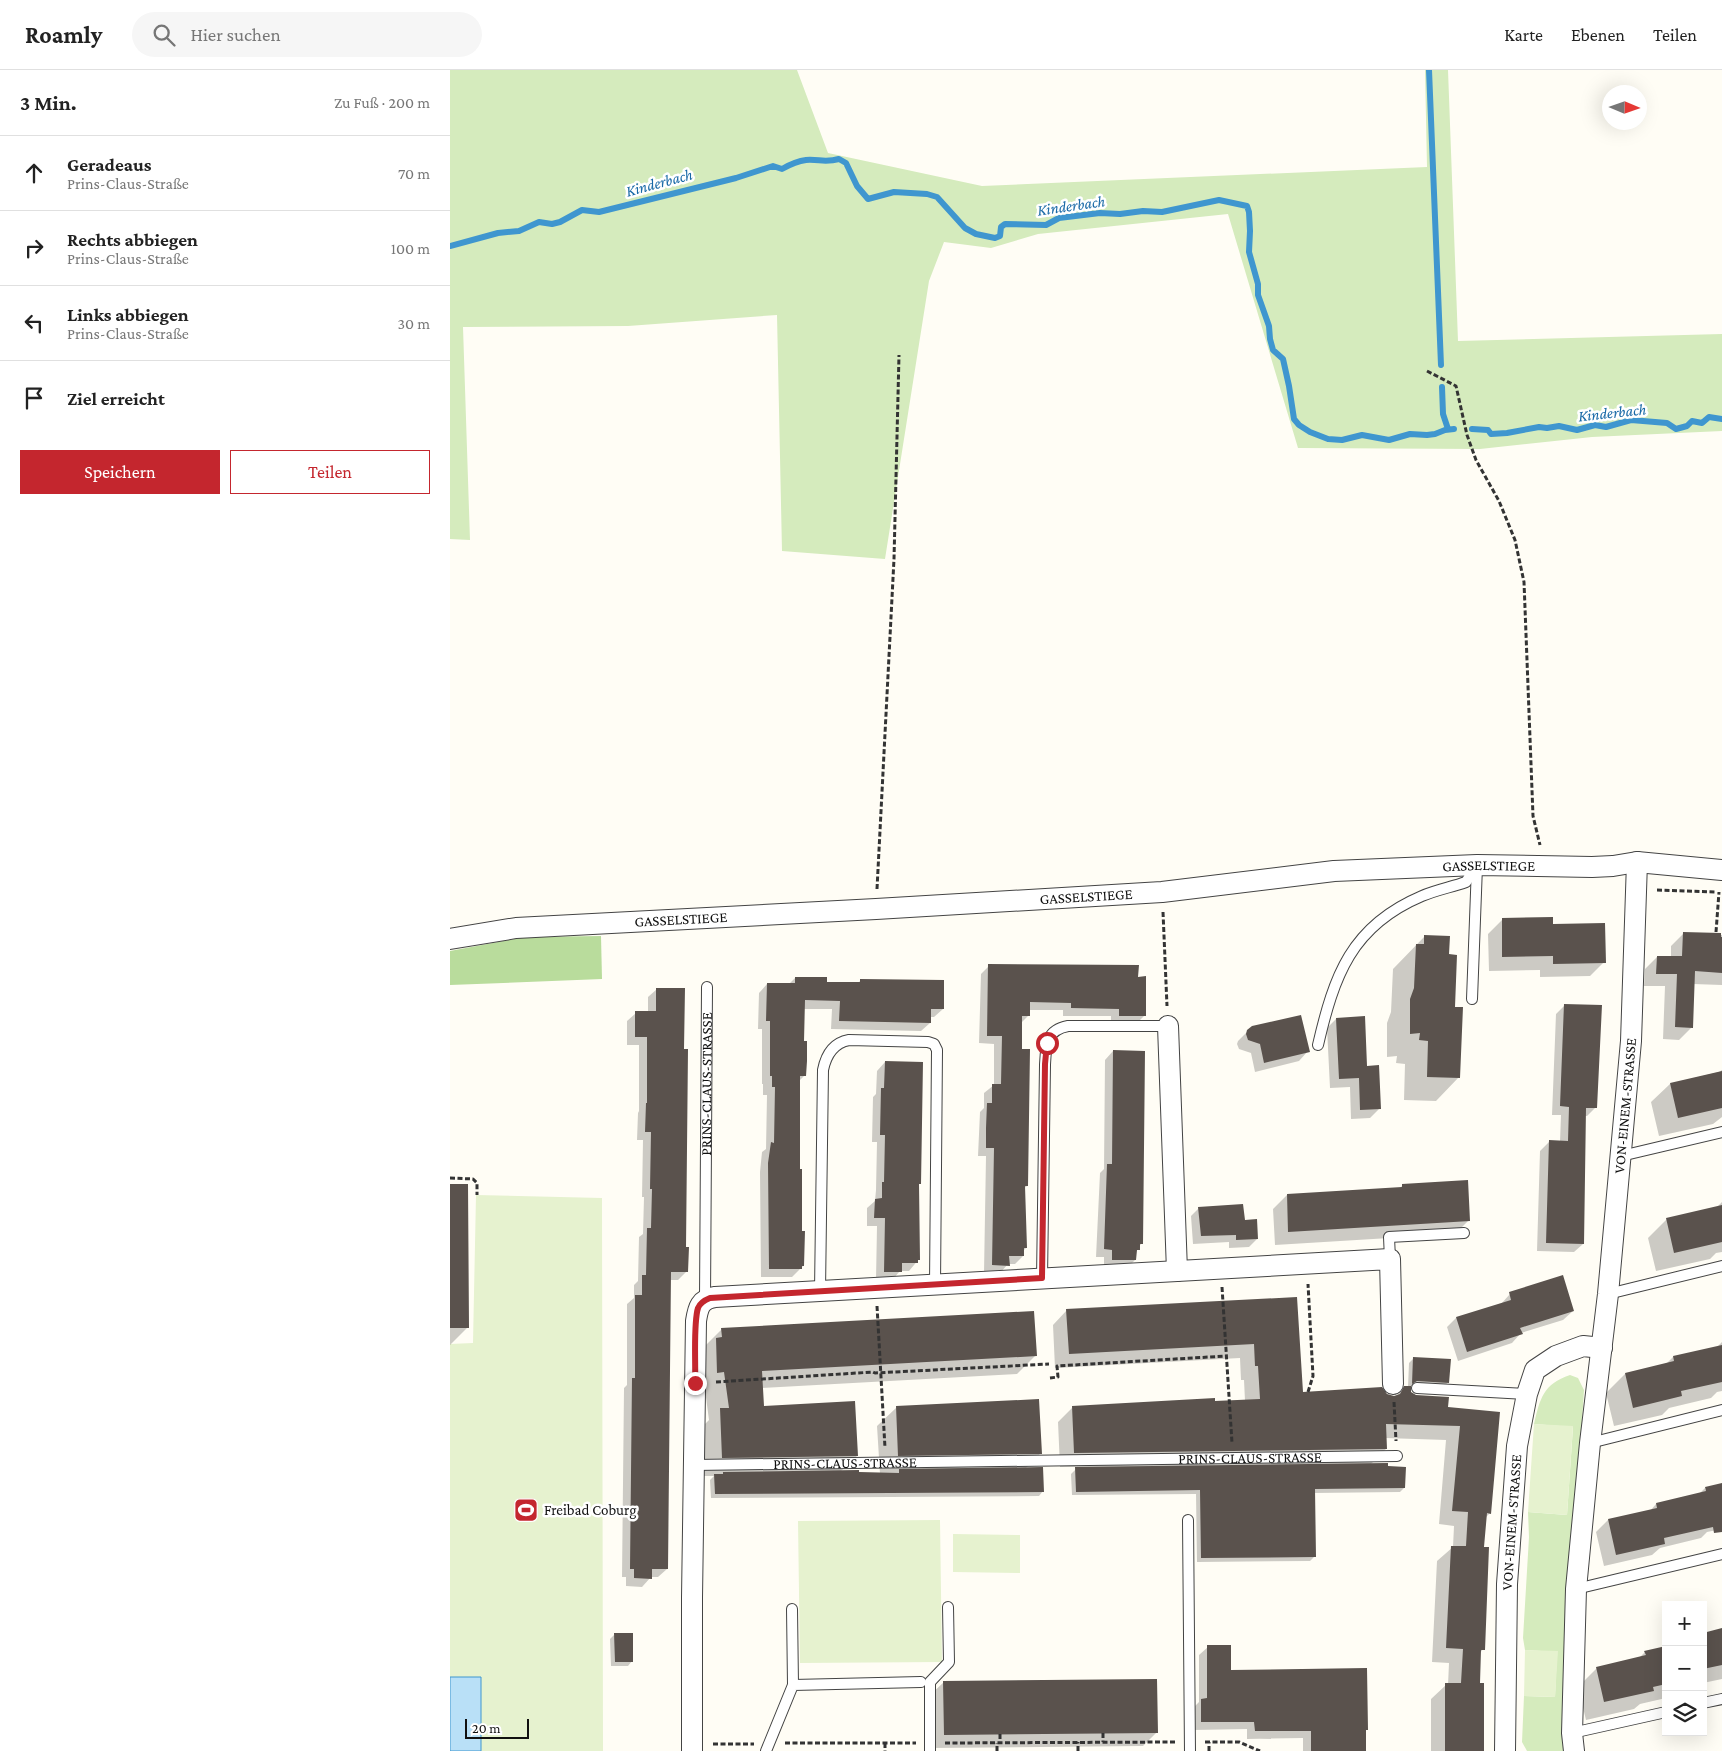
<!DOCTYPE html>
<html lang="de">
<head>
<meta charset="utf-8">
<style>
  :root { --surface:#fff; --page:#f6f6f6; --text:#222; --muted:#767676; --line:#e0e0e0; --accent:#c4262e }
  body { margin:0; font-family:"Crimson Pro",serif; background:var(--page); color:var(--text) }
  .controls { position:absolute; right:15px; bottom:15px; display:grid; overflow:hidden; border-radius:0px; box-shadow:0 5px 20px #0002 }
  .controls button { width:45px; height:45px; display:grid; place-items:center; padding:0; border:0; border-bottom:1px solid var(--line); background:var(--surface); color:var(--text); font:25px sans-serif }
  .compass { position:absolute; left:1152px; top:15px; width:45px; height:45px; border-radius:50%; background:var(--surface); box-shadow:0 5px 20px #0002; rotate:92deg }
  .scale { position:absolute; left:15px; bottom:12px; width:64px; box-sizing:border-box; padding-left:5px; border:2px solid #111; border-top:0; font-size:14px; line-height:18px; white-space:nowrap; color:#111; -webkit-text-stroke:4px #fff; paint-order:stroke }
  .stop { position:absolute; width:15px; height:15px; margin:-11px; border:4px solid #c4262e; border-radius:50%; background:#fff }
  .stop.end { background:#c4262e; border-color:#fff; box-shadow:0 1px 5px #0008 }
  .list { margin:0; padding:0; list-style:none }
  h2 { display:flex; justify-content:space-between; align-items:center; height:65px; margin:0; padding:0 20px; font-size:21px }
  h2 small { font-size:16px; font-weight:400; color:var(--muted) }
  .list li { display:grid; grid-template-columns:32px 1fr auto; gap:15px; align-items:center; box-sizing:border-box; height:75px; padding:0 20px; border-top:1px solid var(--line) }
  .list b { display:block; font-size:19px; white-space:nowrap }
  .list p { margin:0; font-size:16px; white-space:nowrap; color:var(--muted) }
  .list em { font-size:16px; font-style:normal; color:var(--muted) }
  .actions { display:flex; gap:10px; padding:15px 20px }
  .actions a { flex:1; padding:11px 0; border:1px solid var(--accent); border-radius:0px; text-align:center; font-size:18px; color:var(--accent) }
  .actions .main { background:var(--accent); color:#fff }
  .icon { flex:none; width:28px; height:28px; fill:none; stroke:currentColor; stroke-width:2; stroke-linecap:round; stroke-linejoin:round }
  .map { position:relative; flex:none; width:1272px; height:1681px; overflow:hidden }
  header { display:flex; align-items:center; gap:30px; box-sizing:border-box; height:70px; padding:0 25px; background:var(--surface); border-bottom:1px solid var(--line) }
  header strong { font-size:24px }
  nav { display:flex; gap:28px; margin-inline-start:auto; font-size:18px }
  .search { width:350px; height:45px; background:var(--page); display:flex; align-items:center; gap:12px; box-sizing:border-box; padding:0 18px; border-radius:28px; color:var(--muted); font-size:19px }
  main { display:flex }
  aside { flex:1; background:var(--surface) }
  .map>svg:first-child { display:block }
  .green { fill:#d5ebbd }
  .forest { fill:#b9dc9c }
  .pitch { fill:#e6f2cf }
  .water { fill:#b9e0f7; stroke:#3f96cf }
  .shadow { fill:#0003 }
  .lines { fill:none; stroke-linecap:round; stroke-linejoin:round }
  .stream { stroke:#3f96cf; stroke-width:6 }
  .building { fill:#5a524d }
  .lane-casing { stroke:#444; stroke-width:12 }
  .street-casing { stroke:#444; stroke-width:22 }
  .path { stroke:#333; stroke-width:3; stroke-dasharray:5 2.5; stroke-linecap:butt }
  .lane { stroke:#fff; stroke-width:10 }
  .street { stroke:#fff; stroke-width:20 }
  .route { stroke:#c4262e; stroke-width:6 }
  .labels { text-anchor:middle; stroke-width:5; stroke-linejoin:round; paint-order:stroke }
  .street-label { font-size:15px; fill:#111; stroke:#fff }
  .poi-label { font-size:15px; fill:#111; stroke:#fff; text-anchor:start }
  .water-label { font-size:16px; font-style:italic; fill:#1768a6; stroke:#fff }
</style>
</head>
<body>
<header>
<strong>Roamly</strong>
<div class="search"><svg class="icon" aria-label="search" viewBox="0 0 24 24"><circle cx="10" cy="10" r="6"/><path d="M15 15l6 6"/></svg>Hier suchen</div>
<nav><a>Karte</a><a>Ebenen</a><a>Teilen</a></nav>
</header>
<main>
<aside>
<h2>3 Min.<small>Zu Fuß · 200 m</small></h2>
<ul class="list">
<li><svg class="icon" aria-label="ahead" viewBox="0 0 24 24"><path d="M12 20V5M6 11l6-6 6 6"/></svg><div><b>Geradeaus</b><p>Prins-Claus-Straße</p></div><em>70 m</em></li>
<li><svg class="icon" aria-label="right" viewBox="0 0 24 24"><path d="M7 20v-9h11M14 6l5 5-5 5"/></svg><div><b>Rechts abbiegen</b><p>Prins-Claus-Straße</p></div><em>100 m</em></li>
<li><svg class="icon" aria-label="left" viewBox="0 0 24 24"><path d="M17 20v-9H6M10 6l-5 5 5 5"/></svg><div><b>Links abbiegen</b><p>Prins-Claus-Straße</p></div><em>30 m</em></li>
<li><svg class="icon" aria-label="arrive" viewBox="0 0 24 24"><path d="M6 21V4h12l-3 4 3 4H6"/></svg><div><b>Ziel erreicht</b></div></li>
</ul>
<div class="actions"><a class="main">Speichern</a><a>Teilen</a></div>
</aside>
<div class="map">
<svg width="1272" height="1681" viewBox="0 0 1272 1681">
  <rect width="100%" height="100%" fill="#fffdf5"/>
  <path class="green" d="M0,0H347L378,83L532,116L977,97L975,0H998L1008,271L1272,264V361L1142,367L1030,379L848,378L778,144L588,164L541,178L494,172L479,211L435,489L332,481L327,245L178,256L13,257L20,470L0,469Z
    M1120,1305L1128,1308L1134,1320L1126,1450L1117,1681H1077L1072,1672L1074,1626L1105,1627L1107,1582L1075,1580L1073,1568L1079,1467L1078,1442L1117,1445L1123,1357L1084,1354C1090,1329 1093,1314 1120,1305Z"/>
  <path class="forest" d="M151,866L152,909L0,915V881L75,867Z"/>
  <path class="pitch" d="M26,1125L152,1128L153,1681H31V1607H0V1274L23,1273Z
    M1084,1354L1123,1356L1117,1445L1078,1442Z
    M490,1450L492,1592L350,1593L348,1451Z
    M503,1464L570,1465V1503L503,1502Z
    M1075,1580L1108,1581L1105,1627L1074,1626Z"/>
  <path class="water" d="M0,1607H31V1681H0Z"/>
  <path class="shadow" d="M1052,850L1101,855L1154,892L1140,906L1090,907V900L1039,901L1038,864Z
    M1234,863L1272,865V915L1243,914L1242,957L1229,970L1213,969L1215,916H1194L1195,899L1207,887H1221V876Z
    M975,866L998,886L1009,1007L986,1031L954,1030L955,994L946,993L947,986L937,987V953L941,942L943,899Z
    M539,896L687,909L695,945L687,953H661V946H613V940H579V945L570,954L577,1116L574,1118L576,1178L573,1181V1186L565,1194H558L550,1203H534L536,1086H528L530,1042L534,1038V1023L544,1015V974L529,973L531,904Z
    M345,908L376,913L407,914L411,910L493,939L484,947H480V953L471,961L381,959L382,939H353L354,1006L349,1011L350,1156L353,1196L342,1207H311L310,1102L312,1082L316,1079L317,1025H313V1014H312V959H308L309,923L317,914H339Z
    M207,919L237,1201L228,1210H220L217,1499L208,1507H201L192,1517L176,1516V1507H172L174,1318L177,1315V1234L184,1228V1215L188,1211L189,1167L193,1164L194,1127H192L193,1070H187L188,1043L189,1041V975H177V951L186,943H198V927Z
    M1115,935L1146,1037L1137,1046H1135L1133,1174L1124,1182L1087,1181L1090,1081L1099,1072H1110L1111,1045H1102L1106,944Z
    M886,949L916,997L929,1039L920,1048L901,1049L900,1017L880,1018L877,958Z
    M802,957L858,981L849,991L805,1002L801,983L789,979L787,974L788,971Z
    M663,981L691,1174L685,1182V1190L677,1198H654V1187H646L650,1103L654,1099L655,990Z
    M435,992L468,1114L469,1189L459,1201H450L442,1210H426L427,1156H417V1138L425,1131L426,1120L427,1072H422L423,1027L426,1024L427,1001Z
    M1272,1000V1047L1263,1054L1209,1066L1201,1032L1220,1014L1269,1002Z
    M0,1115L18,1257L0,1275Z
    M953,1115L1019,1150L1005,1164L825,1175L823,1139L837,1125L949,1119Z
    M1272,1132V1182L1266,1183L1260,1189L1206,1201L1198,1168L1217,1149L1266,1138Z
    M749,1138L794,1151L807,1169L799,1177L779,1178V1172L743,1174L741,1146Z
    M1060,1224L1123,1241L1113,1250L1071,1263L1062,1273L1008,1291L997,1257L1006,1248L1051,1234Z
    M846,1228L852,1323L946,1326L955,1317H958L959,1293L963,1289L998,1312L994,1317L959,1316L960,1322L966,1326L997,1338L1049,1343L1040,1443L1035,1448L1033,1478V1579L1030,1583L1029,1615L1033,1681H981V1629L996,1615H998L999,1593L982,1592L987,1491L1003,1477L1004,1456L989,1454L996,1370L935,1368L936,1379L920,1395L954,1418L950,1422L864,1423L865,1486L860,1491L747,1492L746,1424L622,1425L621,1404L628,1397H610L608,1352L622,1338L795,1331L794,1310H791L790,1288L605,1298L603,1255L617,1240Z
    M272,1259L586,1285L567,1304L312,1318L313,1337L407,1386L391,1401L430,1404L427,1356L446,1338L591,1383L575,1399L593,1421L589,1426L261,1428L260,1410L264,1406H254L251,1358L259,1350L255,1320L249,1321L253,1278Z
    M1272,1272V1321L1267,1322L1261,1328L1219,1338L1212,1345L1164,1356L1156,1323L1175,1304L1216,1294L1223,1287L1266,1278Z
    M1255,1418L1272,1459L1257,1462L1251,1468L1210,1478L1202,1485L1154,1496L1146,1462L1158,1450L1200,1441L1206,1434L1249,1424Z
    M1272,1560V1609L1253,1613V1564Z
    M164,1565L182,1591L178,1596H161L160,1569Z
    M758,1577L780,1601L915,1681H853V1668L797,1669V1659L744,1660L743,1638L749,1632V1585Z
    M1216,1577V1628L1190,1634L1184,1639L1136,1650L1128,1617L1147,1598L1189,1588L1195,1582Z
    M494,1612L707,1662L693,1676L480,1678L479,1626Z"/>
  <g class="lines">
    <path class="stream" d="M979,0L991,295
      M0,176L48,163L69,161L89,152L102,154L110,152L132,140L149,142L286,108L323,96L332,99C339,95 347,91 356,90C369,89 375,93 389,89L396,93L407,116L418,129L444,122L477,124L487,127L515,158L526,164L545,168L550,166L551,157L555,154L596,155L609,148L650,143L670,144L693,141L712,142L769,130L797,136L799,142L800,161L799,182L808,214V225L819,256L820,269L823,280L833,289L839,316L844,349L849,355L860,362L878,369L892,370L912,365L939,370L960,364L977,365L985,364L995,360L1004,359
      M992,317L993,344L998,359
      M1022,359L1038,360L1041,364L1057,363L1089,357L1097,358L1109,356L1127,360L1145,355L1156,357L1181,350L1217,353L1226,359L1237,356L1242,351L1252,353L1259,347L1272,349"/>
  </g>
  <path class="building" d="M1103,847V854L1155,853L1156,893L1103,894V886L1052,887V848Z
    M1233,862L1271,863V867H1272V903L1245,901L1243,958L1225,957L1227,904H1206L1207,886H1232Z
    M974,865L1000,866L999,884L1007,885L1005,937H1013L1010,1008L977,1007L978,971L969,970L970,963L960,964V929L964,918L966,874H974Z
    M538,894L689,895L688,907L696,906V946H669V939L621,938V933L580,932V946H572V979H580L578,1116H575L577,1178H574V1186H559L560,1196L542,1195L544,1078H536V1058L537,1033H542V1014H551L552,966H537Z
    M345,907H377V912H410V909L494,910V939H481V953L389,951L390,931L355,930L354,971H357V991L356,1006H350V1099H352V1161H355L354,1196H352V1199H319L318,1093L321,1072L324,1073L325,1017H322V1006H320V951H316L317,913H345Z
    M206,918H235L234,979H238L236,1177H239L238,1202H221L218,1499H202V1509L184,1508V1499H180L182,1308H185V1225H192V1205H196L197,1158H201L202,1119H200L201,1062H195L196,1033H197V967H185V941H206Z
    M1114,934L1152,935L1147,1038H1136L1134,1174L1096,1173L1099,1070L1118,1071L1119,1037L1110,1036Z
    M851,945L860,982L814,993L810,974L798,970L796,964L797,960L802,956Z
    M915,946L917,996L929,995L931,1039L910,1040L909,1008L889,1009L886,948Z
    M663,980L695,981L693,1174H690V1180H687L686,1190H662V1180L654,1179L657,1094H662Z
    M435,991L473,992L471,1114H469L470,1190H468V1193H452V1202H434L435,1148H424L425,1129L432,1128V1112H434L435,1065H430L431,1018H434Z
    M1272,1001V1038L1228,1048L1220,1013Z
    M1018,1110L1020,1151L838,1162L837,1124L952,1117V1114Z
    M0,1114H18L19,1258H0Z
    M793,1134L795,1150L807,1149L808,1169L786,1170V1165L751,1166L748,1137Z
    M1272,1135V1172L1224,1183L1216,1148Z
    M1113,1205L1124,1241L1070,1258L1073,1264L1017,1282L1006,1247L1061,1230L1059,1222Z
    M847,1227L853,1322L932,1317L937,1324L944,1326L950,1324L954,1316H961V1322L966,1325L999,1327L998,1337L1050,1342L1041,1444L1037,1443L1034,1477H1039L1035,1580H1031L1030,1613H1034V1681H995V1613H1011L1013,1579L996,1578L1001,1476H1016L1018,1442L1002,1441L1010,1356L936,1354L937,1379L624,1383L622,1336L765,1328V1331L810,1329L808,1296H805L804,1274L619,1284L616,1239Z
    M584,1241L587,1286L312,1301L314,1336L405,1331L408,1386L272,1388L270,1338H279L274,1302L267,1303L266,1268L272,1267L271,1258Z
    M1272,1275V1312L1231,1321L1232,1326L1183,1338L1175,1303L1224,1291L1223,1286Z
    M963,1287L1001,1289L999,1313L967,1311L962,1314Z
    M589,1329L592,1384L448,1386L446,1336Z
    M938,1393V1396L956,1397L955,1418L865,1419L866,1487L751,1488L750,1420L626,1422L625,1397Z
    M593,1397L594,1422L265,1424L264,1404H273V1402L409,1400V1402L449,1403V1399Z
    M1272,1413V1462L1264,1463L1263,1457L1214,1468L1215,1474L1166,1485L1158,1449L1207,1438L1206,1433L1256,1421L1255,1417Z
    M1272,1558V1595L1253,1599V1563Z
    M164,1563H183V1592H165Z
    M757,1575H781V1600L917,1598L918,1660H916V1681H861V1661H805L804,1652H751V1629L757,1628Z
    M1216,1576V1614L1203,1617L1204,1621L1154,1632L1146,1597L1196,1585L1194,1581Z
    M707,1609L708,1663L494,1665L493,1611Z"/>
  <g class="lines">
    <g class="lane-casing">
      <g id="lane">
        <path d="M1022,929L1027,796"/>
        <path d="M868,975C884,906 901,856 972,826C986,820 1002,817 1016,812L1027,795"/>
        <path d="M1171,1086L1272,1062"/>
        <path d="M940,1189L939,1167L1014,1163"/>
        <path d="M592,1209L595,995C596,975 596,960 618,956H718"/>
        <path d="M370,1221L373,1000C376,985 383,973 399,970L478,972L484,974L487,980L485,1215"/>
        <path d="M1158,1224L1272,1196"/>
        <path id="s1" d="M255,1230L257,917"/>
        <path d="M967,1318L1077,1324"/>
        <path d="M1140,1373L1272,1340"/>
        <path id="s2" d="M244,1395L947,1386"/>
        <path d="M738,1450L740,1681"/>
        <path d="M1126,1519L1272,1484"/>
        <path d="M342,1539L343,1615"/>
        <path d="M1253,1633L1272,1629"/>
        <path d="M1122,1663L1216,1642"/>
        <path d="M316,1681L343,1615L471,1612"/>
        <path d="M480,1681V1612L499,1592L498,1537"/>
      </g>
    </g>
    <g class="street-casing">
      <g id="street">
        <path id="s3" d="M0,869L66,858L426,839L712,822L884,801L1027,795L1142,797L1163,796L1187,792L1272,800"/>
        <path d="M718,956L727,1201"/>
        <path d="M242,1681V1528L246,1251C248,1238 250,1229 265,1227L940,1189L943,1314"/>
        <path id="s4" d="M1055,1681L1057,1514L1067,1376L1077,1324L1085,1300L1106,1286L1133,1276L1152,1278"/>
        <path id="s5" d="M1124,1681L1122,1663L1126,1519L1140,1373L1158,1224L1181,971L1187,792"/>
      </g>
    </g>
    <path class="path" d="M977,301L1006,316L1017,365L1026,390L1049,431L1065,470L1074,512L1083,746L1090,775
      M427,819L444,489L449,285
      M1207,820L1265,822
      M713,842L717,936
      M1266,862L1269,822
      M0,1108L23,1109L27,1113V1125
      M772,1217L782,1373
      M427,1236L435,1378
      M600,1308L608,1307L607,1296L776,1286
      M266,1312L423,1302L425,1303L599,1294
      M858,1322L863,1306L858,1214
      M944,1332L946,1371
      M653,1663V1672
      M550,1664V1673
      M755,1672H789L810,1681
      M335,1673H466
      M435,1673V1681
      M495,1673L726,1672
      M263,1674H304
      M547,1681V1673
      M628,1681V1672
      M759,1681V1672"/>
    <use href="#lane" class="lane"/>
    <use href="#street" class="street"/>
  </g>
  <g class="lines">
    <path class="route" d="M245,1313C246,1295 243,1254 248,1238C250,1233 255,1230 260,1228L592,1208L595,994L597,973"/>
  </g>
  <defs>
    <g id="stadium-square" transform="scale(1.25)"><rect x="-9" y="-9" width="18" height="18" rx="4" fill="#c4262e" stroke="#fff"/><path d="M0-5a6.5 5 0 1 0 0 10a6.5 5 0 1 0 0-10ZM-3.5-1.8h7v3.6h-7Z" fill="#fff"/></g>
  </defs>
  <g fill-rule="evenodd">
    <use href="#stadium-square" x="76" y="1440"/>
  </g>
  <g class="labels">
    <g class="street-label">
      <text dy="5" stroke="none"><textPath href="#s3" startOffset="1042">GASSELSTIEGE</textPath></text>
      <text dy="5" stroke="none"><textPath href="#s3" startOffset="638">GASSELSTIEGE</textPath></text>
      <text dy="5" stroke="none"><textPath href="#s3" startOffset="232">GASSELSTIEGE</textPath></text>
      <text dy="5" stroke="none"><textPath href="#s1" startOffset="216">PRINS-CLAUS-STRASSE</textPath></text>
      <text dy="5" stroke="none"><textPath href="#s5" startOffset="648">VON-EINEM-STRASSE</textPath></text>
      <text dy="5" stroke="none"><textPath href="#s2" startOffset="556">PRINS-CLAUS-STRASSE</textPath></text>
      <text dy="5" stroke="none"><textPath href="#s2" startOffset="151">PRINS-CLAUS-STRASSE</textPath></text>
      <text dy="5" stroke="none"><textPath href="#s4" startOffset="229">VON-EINEM-STRASSE</textPath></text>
    </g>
    <g class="poi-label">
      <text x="94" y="1445">Freibad Coburg</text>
    </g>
    <g class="water-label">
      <text transform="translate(209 112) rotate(-15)" y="6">Kinderbach</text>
      <text transform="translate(621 135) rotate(-8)" y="6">Kinderbach</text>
      <text transform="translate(1162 342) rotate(-6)" y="6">Kinderbach</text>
    </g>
  </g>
</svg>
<div class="controls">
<button>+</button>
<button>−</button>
<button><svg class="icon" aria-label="layers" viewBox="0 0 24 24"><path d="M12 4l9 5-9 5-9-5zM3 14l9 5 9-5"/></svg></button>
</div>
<svg class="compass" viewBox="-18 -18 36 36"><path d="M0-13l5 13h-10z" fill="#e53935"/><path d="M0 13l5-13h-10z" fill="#767676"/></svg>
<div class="scale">20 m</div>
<div class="stop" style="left:597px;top:973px"></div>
<div class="stop end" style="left:245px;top:1313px"></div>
</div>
</main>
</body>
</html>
